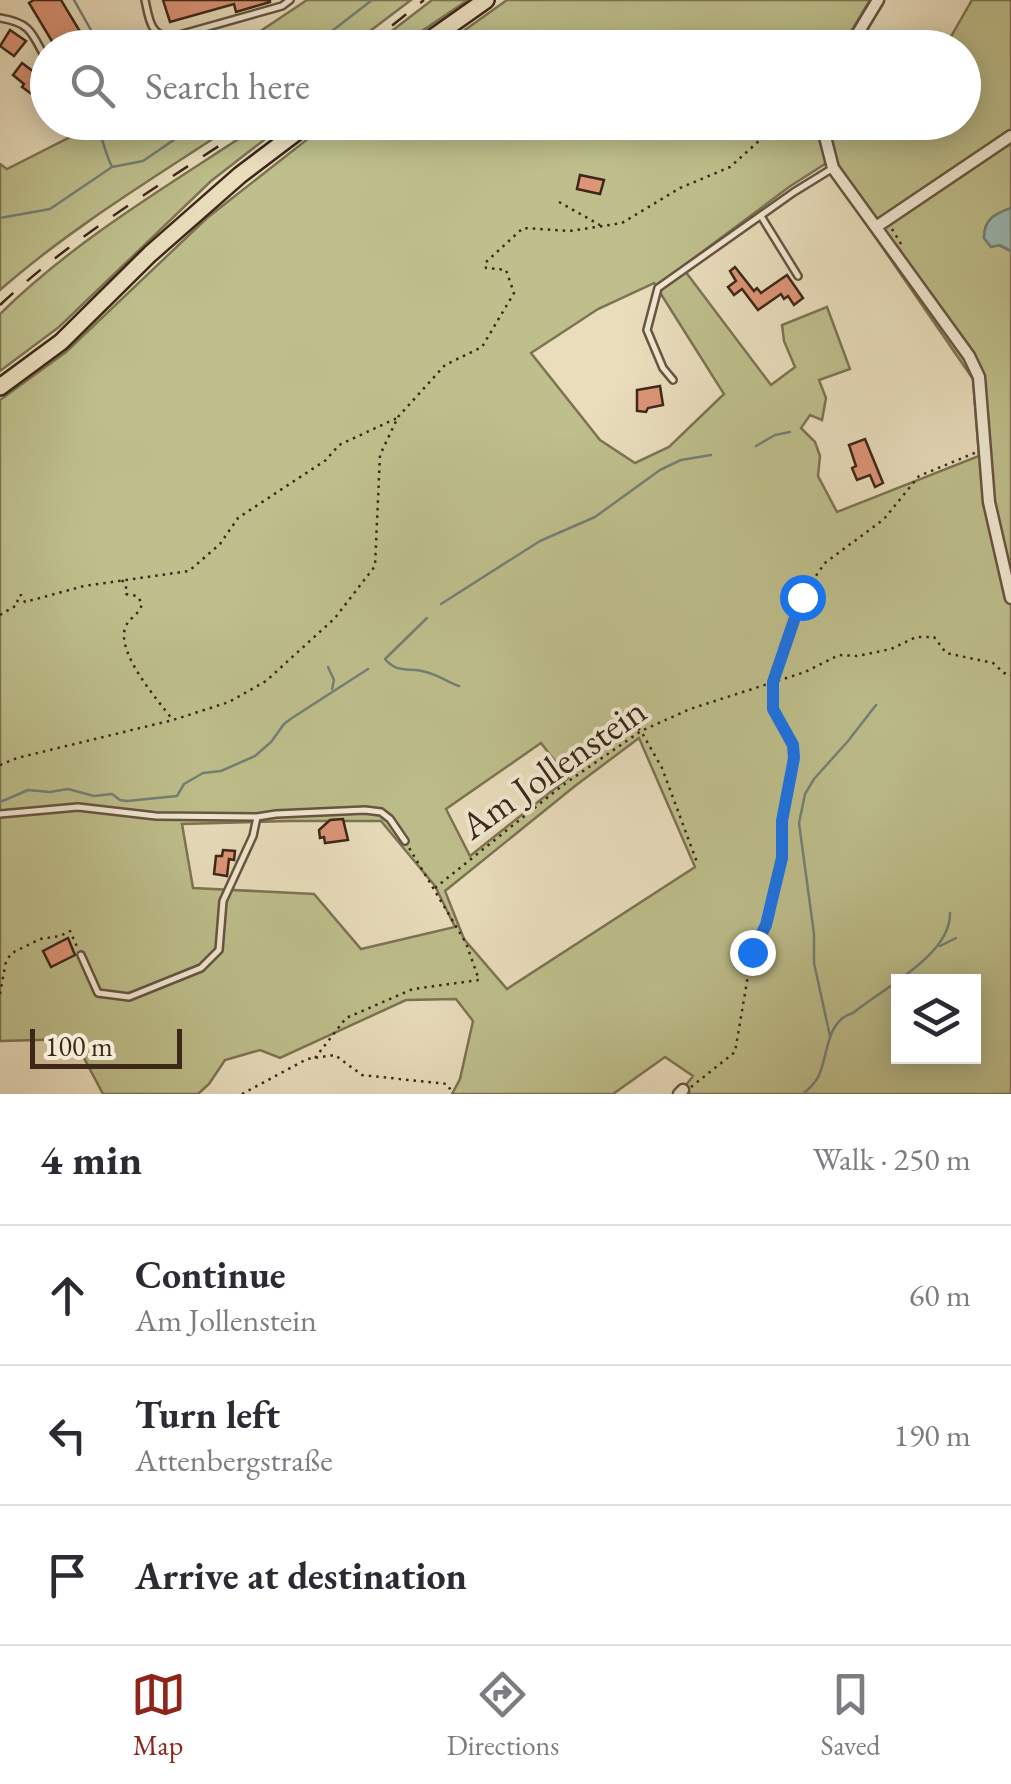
<!DOCTYPE html>
<html lang="en">
<head>
<meta charset="utf-8">
<style>
  :root { --surface:#fff; --page:#f2f2f3; --text:#2b2b33; --muted:#7c7c81; --line:#e1e1e2; --accent:#8f2418 }
  body { margin:0; font-family:"EB Garamond",serif; background:var(--page); color:var(--text) }
  .controls { position:absolute; right:30px; bottom:30px; display:grid; overflow:hidden; border-radius:0px; box-shadow:0 5px 25px #0003 }
  .controls button { width:90px; height:90px; display:grid; place-items:center; padding:0; border:0; border-bottom:2px solid var(--line); background:var(--surface); color:var(--text); font:50px sans-serif }
  .scale { position:absolute; left:30px; bottom:25px; width:152px; box-sizing:border-box; padding-left:10px; border:5px solid #3c2718; border-top:0; font-size:28px; line-height:35px; white-space:nowrap; color:#3c2718; -webkit-text-stroke:8px #f1e9d3; paint-order:stroke }
  .stop { position:absolute; width:30px; height:30px; margin:-22px; border:8px solid #1a73e8; border-radius:50%; background:#fff }
  .stop.end { background:#1a73e8; border-color:#fff; box-shadow:0 2px 10px #0008 }
  .list { margin:0; padding:0; list-style:none }
  h2 { display:flex; justify-content:space-between; align-items:center; height:130px; margin:0; padding:0 40px; font-size:42px }
  h2 small { font-size:32px; font-weight:400; color:var(--muted) }
  .list li { display:grid; grid-template-columns:65px 1fr auto; gap:30px; align-items:center; box-sizing:border-box; height:140px; padding:0 40px; border-top:2px solid var(--line) }
  .list b { display:block; font-size:38px; white-space:nowrap }
  .list p { margin:0; font-size:32px; white-space:nowrap; color:var(--muted) }
  .list em { font-size:32px; font-style:normal; color:var(--muted) }
  .icon { flex:none; width:55px; height:55px; fill:none; stroke:currentColor; stroke-width:2; stroke-linecap:round; stroke-linejoin:round }
  .map { position:relative; flex:none; width:1011px; height:1094px; overflow:hidden }
  .search { position:absolute; background:var(--surface); box-shadow:0 5px 25px #0003; left:30px; right:30px; top:30px; height:110px; display:flex; align-items:center; gap:25px; box-sizing:border-box; padding:0 35px; border-radius:55px; color:var(--muted); font-size:38px }
  .sheet { height:550px; background:var(--surface) }
  nav { display:flex; justify-content:space-around; align-items:center; box-sizing:border-box; height:140px; border-top:2px solid var(--line); background:var(--surface); font-size:28px; color:var(--muted) }
  nav a { display:grid; justify-items:center; gap:5px }
  nav .on { color:var(--accent) }
  .map>svg:first-child { display:block }
  .green { fill:#bebf8c; stroke:#7d7352; stroke-width:2.5; fill-rule:evenodd }
  .water { fill:#98bbb6; stroke:#738077; stroke-width:2.5 }
  .lines { fill:none; stroke-linecap:round; stroke-linejoin:round }
  .stream { stroke:#738077; stroke-width:2.5 }
  .building { fill:#dd9578; stroke:#3c2718; stroke-width:2.5 }
  .lane-casing { stroke:#675441; stroke-width:10 }
  .street-casing { stroke:#675441; stroke-width:15 }
  .primary-casing { stroke:#3c2718; stroke-width:20 }
  .path { stroke:#3c2718; stroke-width:2.5; stroke-dasharray:2.5 5; stroke-linecap:butt }
  .lane { stroke:#f1e9d3; stroke-width:5 }
  .street { stroke:#f1e9d3; stroke-width:10 }
  .primary { stroke:#e9ddbc; stroke-width:15 }
  .rail { stroke:#3c2718; stroke-width:2.5; stroke-dasharray:18 18; stroke-linecap:butt }
  .route { stroke:#1a73e8; stroke-width:12 }
  .labels { text-anchor:middle; stroke-width:8; stroke-linejoin:round; paint-order:stroke }
  .street-label { font-size:38px; fill:#3c2718; stroke:#f1e9d3 }
</style>
</head>
<body>
<div class="map">
<svg width="1011" height="1094" viewBox="0 0 1011 1094">
  <rect width="100%" height="100%" fill="#e9ddbc"/>
  <filter id="stains"><feTurbulence type="fractalNoise" baseFrequency=".002" numOctaves="4"/><feColorMatrix values="0 0 0 0 .2 0 0 0 0 .09 0 0 0 0 .02 0 0 0 .5 -.17"/></filter>
  <radialGradient id="worn" r=".72"><stop offset=".6" stop-color="#630" stop-opacity="0"/><stop offset="1" stop-color="#630" stop-opacity=".3"/></radialGradient>
  <path class="green" d="M307,0H411L349,47H258L256,34Z
    M432,0H468L398,47H371Z
    M507,0H870L842,47H441Z
    M972,0H1011V208C995,214 984,218 984,238L1011,251V1094H679L693,1076L665,1057L613,1094H452L460,1079L473,1021L456,999L406,1000L280,1058L260,1050L225,1060L209,1084L198,1094H103L74,1039L0,1041V400L66,352L207,218L328,123L964,122V48L945,47ZM825,164L973,379L979,456L837,512L818,476L820,456L815,442L801,428L810,415L822,420L826,398L819,380L850,369L827,307L782,325L784,341L795,367L771,385L682,267L789,187ZM654,283L724,394L669,447L635,463L600,440L531,353L598,309ZM639,738L695,867L507,989L464,939L445,891L575,786ZM541,743L568,778L470,856L446,809ZM290,821H381L435,886L455,927L361,949L314,894L193,888L182,824ZM898,982H974V1056H898Z
    M88,123H237C157,176 73,226 0,290V164L7,169L78,133Z
    M263,123H286L211,181L59,327L0,371V314C77,238 174,182 263,123Z"/>
  <path class="water" d="M1011,208V251L1000,245L991,247L984,238C984,219 995,214 1011,208Z"/>
  <g class="lines">
    <path class="stream" d="M74,0L101,48
      M310,48L372,0
      M97,122C102,138 105,153 112,167
      M0,218L50,209L112,167L143,161L200,122
      M756,446L775,435L790,432
      M441,604L540,541L595,517L660,470L681,460L711,455
      M427,618L385,659C397,674 410,667 426,672C438,675 448,682 459,686
      M328,667L334,680L332,689
      M0,802L28,790L50,792L68,789L94,796L112,794L120,800L127,801L177,796L184,784L203,773L221,771L255,756L271,742L284,724L292,718L368,669
      M940,946L956,938
      M830,1036L814,963V934L799,823L805,794L814,779L848,741L876,705
      M803,1094C809,1089 816,1082 819,1075C828,1056 826,1020 853,1013C882,989 951,955 950,913"/>
  </g>
  <path class="building" d="M34,0H61L90,48H56L29,3Z
    M163,0H270V2L236,12L234,4L170,22Z
    M10,30L26,41L14,56L0,46Z
    M22,63L42,78L48,71V97L41,92L37,98L22,87L24,84L13,75Z
    M580,175L604,180L600,194L577,189Z
    M735,267L754,291L757,288L761,293L787,275L803,298L794,305L788,296L784,299L781,294L758,310L742,289L734,295L728,287L736,281L730,271Z
    M660,386L663,405L648,408L646,412L637,411V390Z
    M865,439L883,483L875,487L870,475L857,480L852,468L856,466L849,445Z
    M343,819L348,840L325,843L324,837L320,838L319,830L330,820Z
    M223,850L235,851L234,860L229,859L227,876L214,874L216,856H222Z
    M68,938L75,955L51,967L43,951Z"/>
  <g class="lines">
    <g class="lane-casing">
      <path id="lane" d="M145,0C149,18 150,37 172,37L282,6L290,0
        M0,18C32,23 32,34 47,61
        M761,216L798,276
        M673,380L663,368L647,330L658,288L794,192L833,168
        M0,814L78,807L156,816L257,817L276,814L365,810L381,812L390,819L405,841
        M81,955L98,993L129,997L201,968L219,950L223,901L253,836L257,817"/>
    </g>
    <g class="street-casing">
      <path id="street" d="M849,48L878,0
        M825,122L824,133L833,168L969,356L979,377L989,502L1011,598
        M876,227L1011,136
        M679,1094L683,1090"/>
    </g>
    <g class="primary-casing">
      <path id="primary" d="M418,48L486,0
        M0,387L61,342L150,254L240,175L310,122"/>
    </g>
    <path class="path" d="M559,202L600,225
      M892,229L901,244
      M122,580L126,586V594L137,596L142,603C140,615 129,617 125,628C117,654 157,699 172,719
      M0,615L17,605L18,597L21,595L25,602L84,586L189,571L220,544L238,518L326,460L339,445L397,418
      M616,708L641,731L662,768L698,865
      M0,765L17,758L173,720L229,702L266,681L335,618L375,566L380,455L398,417L445,365L482,347L514,293L506,270L486,268L485,263L523,228L570,231L622,223L680,188L730,167L780,122
      M435,888L563,785L641,731L690,709L805,672L839,655L857,656L891,649L916,637H934L946,653L993,663L1004,673L1011,675
      M0,994L6,961L12,953L40,939L60,936L70,931L78,949
      M315,1058L346,1018L413,989L479,980L466,943L408,846
      M691,1087L735,1052L752,952L766,925L782,858V821L794,759L793,745L773,709L772,694L776,669L801,597L825,563L884,519L919,476L977,452
      M242,1094L307,1059L335,1055L362,1075L447,1084L453,1094"/>
    <use href="#lane" class="lane"/>
    <use href="#street" class="street"/>
    <use href="#primary" class="primary"/>
    <path class="rail" d="M364,48L424,0
      M0,305C76,234 169,180 255,122"/>
  </g>
  <g class="lines">
    <path class="route" d="M752,952L766,925L775,887L782,858V821L794,758L793,745L773,709V682L802,597"/>
  </g>
  <g class="labels">
    <g class="street-label">
      <text transform="translate(553 768) rotate(-35)" y="13">Am Jollenstein</text>
    </g>
  </g>
  <rect width="100%" height="100%" filter="url(#stains)"/>
  <rect width="100%" height="100%" fill="url(#worn)"/>
</svg>
<div class="controls">
<button><svg class="icon" aria-label="layers" viewBox="0 0 24 24"><path d="M12 4l9 5-9 5-9-5zM3 14l9 5 9-5"/></svg></button>
</div>
<div class="scale">100 m</div>
<div class="stop" style="left:802px;top:597px"></div>
<div class="stop end" style="left:752px;top:952px"></div>
<div class="search"><svg class="icon" aria-label="search" viewBox="0 0 24 24"><circle cx="10" cy="10" r="6"/><path d="M15 15l6 6"/></svg>Search here</div>
</div>
<section class="sheet">
<h2>4 min<small>Walk · 250 m</small></h2>
<ul class="list">
<li><svg class="icon" aria-label="ahead" viewBox="0 0 24 24"><path d="M12 20V5M6 11l6-6 6 6"/></svg><div><b>Continue</b><p>Am Jollenstein</p></div><em>60 m</em></li>
<li><svg class="icon" aria-label="left" viewBox="0 0 24 24"><path d="M17 20v-9H6M10 6l-5 5 5 5"/></svg><div><b>Turn left</b><p>Attenbergstraße</p></div><em>190 m</em></li>
<li><svg class="icon" aria-label="arrive" viewBox="0 0 24 24"><path d="M6 21V4h12l-3 4 3 4H6"/></svg><div><b>Arrive at destination</b></div></li>
</ul>
</section>
<nav>
<a class="on"><svg class="icon" aria-label="map" viewBox="0 0 24 24"><path d="M3 6l6-2 6 2 6-2v14l-6 2-6-2-6 2zM9 4v14M15 6v14"/></svg>Map</a>
<a><svg class="icon" aria-label="directions" viewBox="0 0 24 24"><path d="M12 3l9 9-9 9-9-9zM9 14v-3h6M13 9l2 2-2 2"/></svg>Directions</a>
<a><svg class="icon" aria-label="saved" viewBox="0 0 24 24"><path d="M7 4h10v16l-5-4-5 4z"/></svg>Saved</a>
</nav>
</body>
</html>
